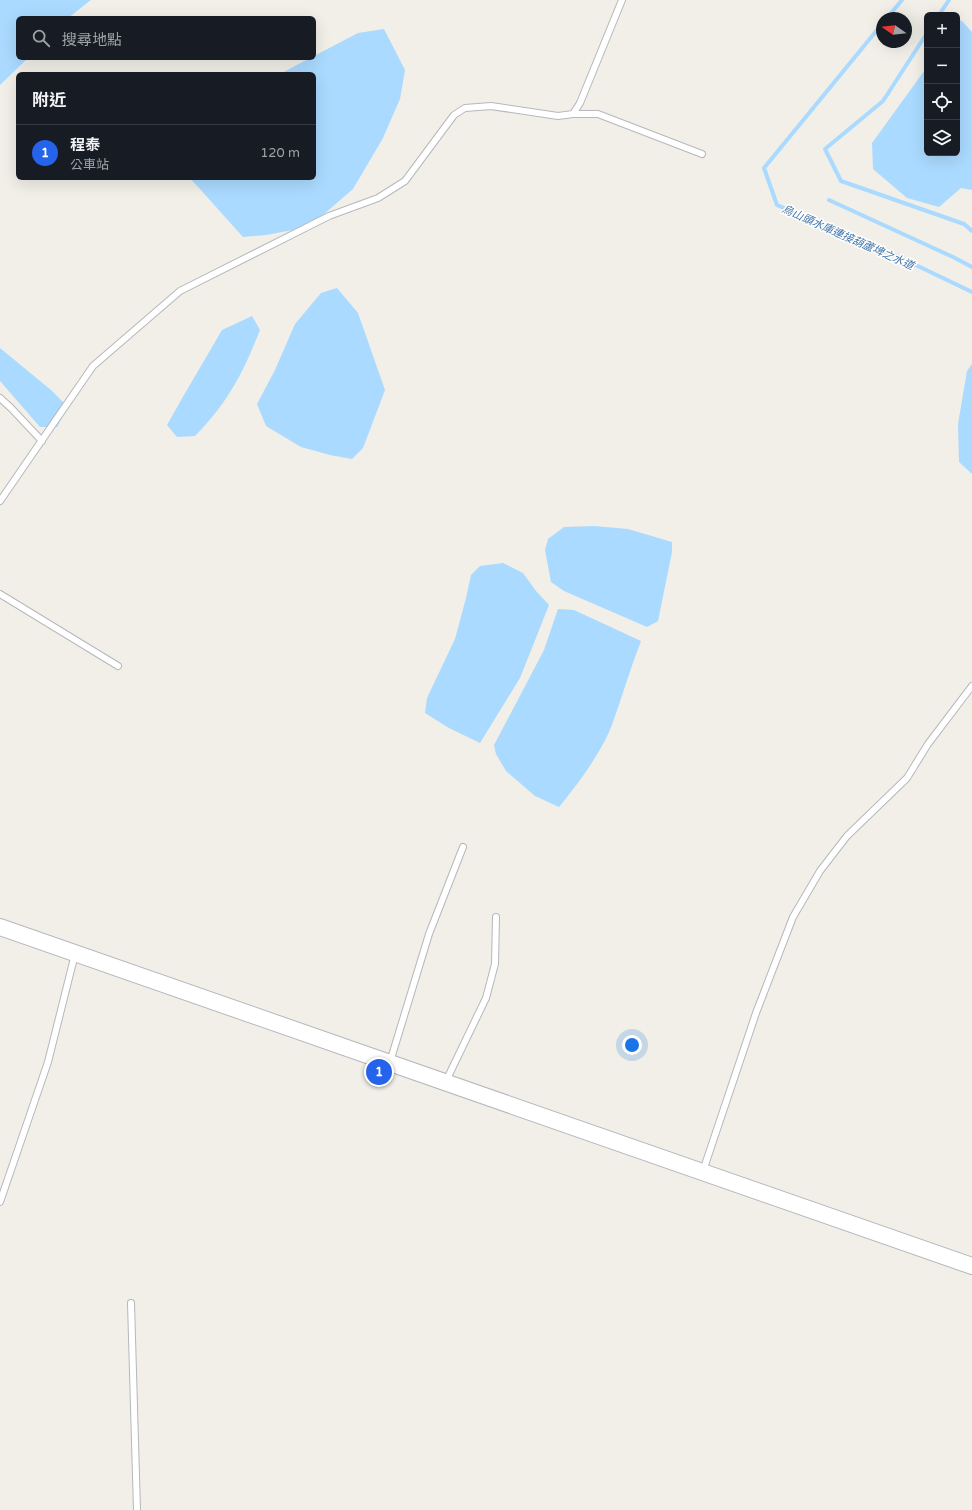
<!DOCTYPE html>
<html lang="zh-TW">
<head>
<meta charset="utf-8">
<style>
  :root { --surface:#171b24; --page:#242831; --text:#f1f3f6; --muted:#9ea1a6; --line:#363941; --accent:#2563eb }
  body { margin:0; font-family:"Varela Round","Noto Sans TC",sans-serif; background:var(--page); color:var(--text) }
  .controls { position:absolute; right:12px; top:12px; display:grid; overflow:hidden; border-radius:6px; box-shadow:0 4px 16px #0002 }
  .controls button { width:36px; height:36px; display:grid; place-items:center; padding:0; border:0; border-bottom:1px solid var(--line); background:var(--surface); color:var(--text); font:20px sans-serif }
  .compass { position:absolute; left:876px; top:12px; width:36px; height:36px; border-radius:50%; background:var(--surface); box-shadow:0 4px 16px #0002; rotate:284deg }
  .you { position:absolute; left:632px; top:1045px; width:14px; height:14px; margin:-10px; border:3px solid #fff; border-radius:50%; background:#1a73e8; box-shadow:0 0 0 6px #1a73e833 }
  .badge { display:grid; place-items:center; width:26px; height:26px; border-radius:50%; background:var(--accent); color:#fff; font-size:13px; font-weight:700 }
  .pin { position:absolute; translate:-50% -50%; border:2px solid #fff; box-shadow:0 1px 4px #0006 }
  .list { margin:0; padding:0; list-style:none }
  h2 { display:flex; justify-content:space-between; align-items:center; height:52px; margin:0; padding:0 16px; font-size:17px }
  h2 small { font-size:13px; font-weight:400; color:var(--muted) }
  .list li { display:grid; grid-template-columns:26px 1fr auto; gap:12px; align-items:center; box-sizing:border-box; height:56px; padding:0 16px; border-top:1px solid var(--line) }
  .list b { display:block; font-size:15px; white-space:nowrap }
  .list p { margin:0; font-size:13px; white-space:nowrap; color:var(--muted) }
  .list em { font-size:13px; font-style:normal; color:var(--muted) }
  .icon { flex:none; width:22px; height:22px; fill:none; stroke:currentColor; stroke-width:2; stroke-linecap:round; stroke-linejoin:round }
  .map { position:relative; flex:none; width:972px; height:1510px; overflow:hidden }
  .search { position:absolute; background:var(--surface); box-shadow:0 4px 16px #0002; left:16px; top:16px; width:300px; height:44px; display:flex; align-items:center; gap:10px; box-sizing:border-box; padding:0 14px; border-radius:6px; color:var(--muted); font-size:15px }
  .panel { position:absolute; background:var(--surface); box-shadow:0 4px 16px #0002; left:16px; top:72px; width:300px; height:108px; border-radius:6px }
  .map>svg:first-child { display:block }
  .water { fill:#aadaff }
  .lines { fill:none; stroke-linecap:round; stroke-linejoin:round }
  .stream { stroke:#aadaff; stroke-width:4 }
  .service-casing { stroke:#b5b8bc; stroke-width:8 }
  .tertiary-casing { stroke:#b5b8bc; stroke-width:18 }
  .service { stroke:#fff; stroke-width:6 }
  .tertiary { stroke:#fff; stroke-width:16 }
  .labels { text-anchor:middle; stroke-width:3; stroke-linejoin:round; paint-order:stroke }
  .water-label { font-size:11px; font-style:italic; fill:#4174aa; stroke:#fff }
</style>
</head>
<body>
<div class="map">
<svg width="972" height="1510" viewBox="0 0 972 1510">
  <rect width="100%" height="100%" fill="#f1efe8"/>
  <path class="water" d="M0,0H91L68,18H18V58H28L0,85Z
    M961,20L972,32V190L961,188L939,207L907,198L873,169L872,143L927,67V153H957V25Z
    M384,29L405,70L400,99L383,138L353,189L309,227L266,235L243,237L190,178H314V74H280L310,58H314V56L358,33Z
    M337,288L358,313L385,390L363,448L352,459L330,455L301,447L266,426L257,404L275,370L295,324L321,293Z
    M252,316L260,330C255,342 250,355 244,367C232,392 215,416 195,436L177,437L167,425L184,395L222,330Z
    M0,348L51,390L68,407L57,427H40L0,381Z
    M972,364V474L959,462L958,424L967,371Z
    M594,526L628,529L672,542V552L658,621L647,627L564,591L551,582L545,550L548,539L564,527Z
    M503,563L523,573L536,591L549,605L520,678L480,743L449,728L425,713L427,698L455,639L466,598L471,575L480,566Z
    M558,609L574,610L641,641C630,669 622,697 612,725C601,753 578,784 559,807L535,796L506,771L496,754L494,745L544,650Z"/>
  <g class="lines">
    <path class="stream" d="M939,15L949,0
      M887,18L902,0
      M882,24L764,168L777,205L901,258L972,292
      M927,33L883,101L825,149L841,181L964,224L972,231
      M829,200L953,257L972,267"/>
    <g class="service-casing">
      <path id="service" d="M573,114H598L702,154
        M0,398L11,408L42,441
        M0,501L93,366L180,291L329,216L378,198L405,181L454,115L465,108L491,106L558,116L573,114L580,103L622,0
        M0,594L118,666
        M390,1062L429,934L463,847
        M446,1081L486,998L495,964L496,917
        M703,1171L756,1013L793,917L820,871L847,836L907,778L928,744L972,686
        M0,1202L48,1062L75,954
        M131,1303L137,1510"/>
    </g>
    <g class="tertiary-casing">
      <path id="tertiary" d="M0,927L972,1266"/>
    </g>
    <use href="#service" class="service"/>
    <use href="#tertiary" class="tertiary"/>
  </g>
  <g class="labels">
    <g class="water-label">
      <text transform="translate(848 237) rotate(24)" y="4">烏山頭水庫連接葫蘆埤之水道</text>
    </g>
  </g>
</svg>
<div class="controls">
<button>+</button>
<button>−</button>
<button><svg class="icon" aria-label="locate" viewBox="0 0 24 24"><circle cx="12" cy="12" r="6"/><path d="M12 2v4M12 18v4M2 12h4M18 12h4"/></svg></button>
<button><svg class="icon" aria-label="layers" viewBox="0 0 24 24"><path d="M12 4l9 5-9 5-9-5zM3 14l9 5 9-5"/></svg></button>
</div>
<svg class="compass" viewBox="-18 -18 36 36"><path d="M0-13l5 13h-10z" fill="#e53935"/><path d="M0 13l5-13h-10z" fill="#9ea1a6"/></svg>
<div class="you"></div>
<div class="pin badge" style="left:379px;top:1072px">1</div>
<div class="search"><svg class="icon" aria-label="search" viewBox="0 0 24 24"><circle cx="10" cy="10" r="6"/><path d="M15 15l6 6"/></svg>搜尋地點</div>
<section class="panel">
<h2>附近<small></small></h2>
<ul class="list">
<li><span class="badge">1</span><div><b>程泰</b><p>公車站</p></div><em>120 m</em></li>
</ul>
</section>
</div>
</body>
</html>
